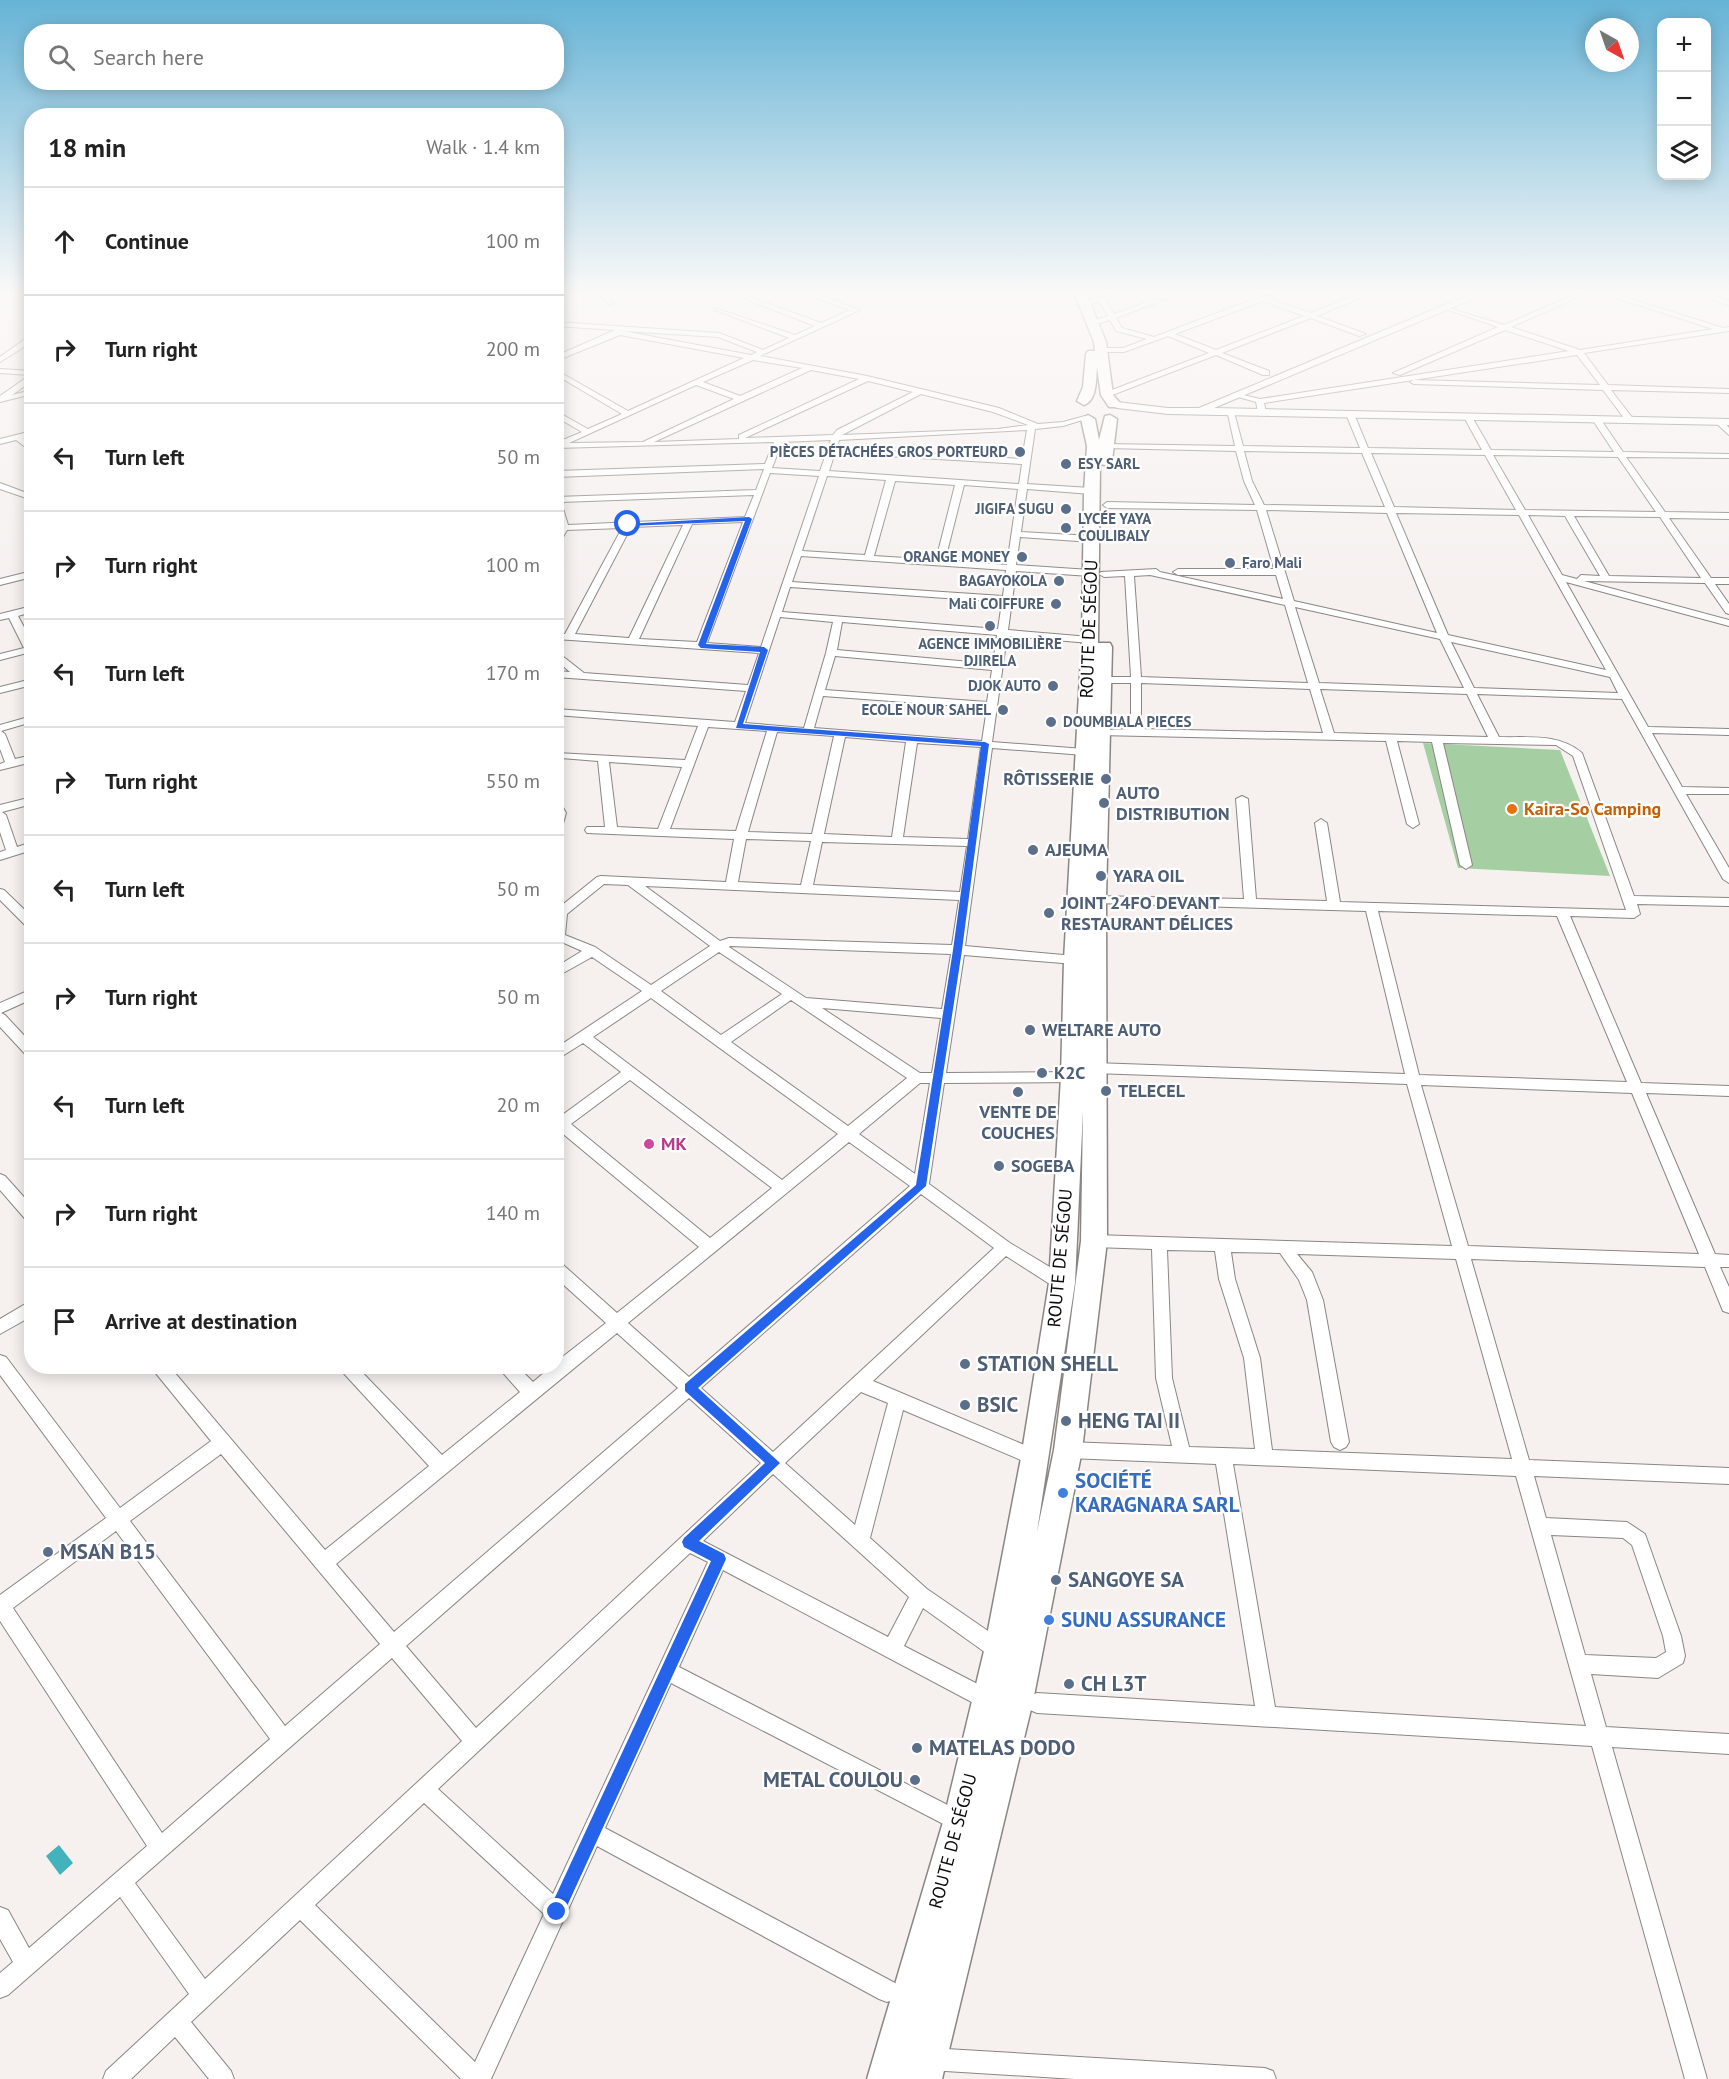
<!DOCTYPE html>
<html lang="en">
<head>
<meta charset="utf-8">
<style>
  :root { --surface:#fff; --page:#f6f6f6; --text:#222; --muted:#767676; --line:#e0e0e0 }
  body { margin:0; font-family:"PT Sans",sans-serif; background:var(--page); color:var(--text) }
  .controls { position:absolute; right:18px; top:18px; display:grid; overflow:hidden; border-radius:12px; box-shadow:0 3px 15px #0003 }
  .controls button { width:54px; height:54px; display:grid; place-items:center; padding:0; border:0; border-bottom:2px solid var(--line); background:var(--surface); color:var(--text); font:30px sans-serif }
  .compass { position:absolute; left:1585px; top:18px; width:54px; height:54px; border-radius:50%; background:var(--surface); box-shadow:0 3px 15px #0003; rotate:140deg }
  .stop { position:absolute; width:18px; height:18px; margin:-14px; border:4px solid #2563eb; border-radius:50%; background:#fff }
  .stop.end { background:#2563eb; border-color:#fff; box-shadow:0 2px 6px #0008 }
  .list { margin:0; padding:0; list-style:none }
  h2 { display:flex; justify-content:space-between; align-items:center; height:78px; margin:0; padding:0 24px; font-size:26px }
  h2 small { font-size:20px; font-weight:400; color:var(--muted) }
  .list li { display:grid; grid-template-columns:39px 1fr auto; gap:18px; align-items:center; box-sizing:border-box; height:108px; padding:0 24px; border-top:2px solid var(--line) }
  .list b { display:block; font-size:22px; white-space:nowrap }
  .list em { font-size:20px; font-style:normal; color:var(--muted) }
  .icon { flex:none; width:33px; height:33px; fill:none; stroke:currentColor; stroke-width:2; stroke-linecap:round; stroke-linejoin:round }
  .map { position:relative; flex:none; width:1729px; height:2079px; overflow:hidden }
  .search { position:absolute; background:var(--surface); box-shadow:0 3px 15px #0003; left:24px; top:24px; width:540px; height:66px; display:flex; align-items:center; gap:15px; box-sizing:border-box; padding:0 21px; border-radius:24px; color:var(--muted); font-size:22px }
  .panel { position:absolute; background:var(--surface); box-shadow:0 3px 15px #0003; left:24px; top:108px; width:540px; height:1266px; border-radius:24px }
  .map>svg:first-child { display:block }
  .green { fill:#a5cfa2 }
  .water { fill:#43b2bc }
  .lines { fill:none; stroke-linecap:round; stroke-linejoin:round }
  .minor-casing { stroke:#8a8683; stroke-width:2 }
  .secondary-casing { stroke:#8a8683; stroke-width:2 }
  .trunk-casing { stroke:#8a8683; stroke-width:3 }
  .minor { fill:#fff; fill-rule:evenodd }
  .secondary { fill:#fff; fill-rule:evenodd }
  .trunk { fill:#fff; fill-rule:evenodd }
  .route { fill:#2563eb }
  .service-dot { fill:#5c6f8a; stroke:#fff; stroke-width:2 }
  .food-dot { fill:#e8710a; stroke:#fff; stroke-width:2 }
  .hotel-dot { fill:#d1479c; stroke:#fff; stroke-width:2 }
  .shop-dot { fill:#3f7fe0; stroke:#fff; stroke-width:2 }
  .labels { text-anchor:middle; stroke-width:4.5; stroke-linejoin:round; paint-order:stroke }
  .far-service-label { font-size:15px; font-weight:bold; fill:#4e5e75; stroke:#fff; text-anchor:end }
  .street-label { font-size:18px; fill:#0d0b0a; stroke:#fff }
  .service-label { font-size:18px; font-weight:bold; fill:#4e5e75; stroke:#fff; text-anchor:start }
  .food-label { font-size:18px; font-weight:bold; fill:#c56008; stroke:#fff; text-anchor:start }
  .hotel-label { font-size:18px; font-weight:bold; fill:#b23c85; stroke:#fff; text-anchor:start }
  .near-service-label { font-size:21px; font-weight:bold; fill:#4e5e75; stroke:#fff; text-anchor:start }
  .near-shop-label { font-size:21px; font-weight:bold; fill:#366cbe; stroke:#fff; text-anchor:start }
</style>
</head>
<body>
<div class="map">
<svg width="1729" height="2079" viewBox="0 0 1729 2079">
  <rect width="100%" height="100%" fill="#f6f1ef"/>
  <path class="green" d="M1423,743L1560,750L1610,876L1458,868Z"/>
  <path class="water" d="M59,1845L73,1863L60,1875L46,1856Z"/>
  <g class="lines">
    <g class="minor-casing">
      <path id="minor" d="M601,295H608L614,303L609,304Z
        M735,295H745L821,323L850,310L807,295H818L860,310L760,356L867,376L921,389L999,408L1038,424L1063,422L1085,416L1089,418L1063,426L1035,429L1027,484L1091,488L1095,491L1091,494L1027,489L1021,532L1092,536L1097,539L1092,542L1020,537L1016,565L1090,570L1095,573L1090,576L1016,571L1008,630L1090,637L1095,640L1090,643L1007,636L992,742L1084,749L1089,752L1084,755L992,748L965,946L1075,956L1081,960L1075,964L964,955L946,1073L1079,1072L1084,1073L1086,1077L1084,1081L1079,1082L944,1083L929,1184L1010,1243L1068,1278L1070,1283L1068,1288L1062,1290L1056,1288L1006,1256L873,1381L1041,1452L1044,1458L1041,1464L1035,1466L903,1410L870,1538L927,1589L1007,1644L1009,1651L1007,1658L1000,1660L993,1658L923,1608L904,1646L995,1693L998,1700L995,1707L988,1710L981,1707L723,1570L679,1667L967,1815L970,1822L967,1829L960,1832L953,1829L671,1683L605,1828L895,1983L898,1991L895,1999L887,2002L879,1999L597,1846L491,2079H461L300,1920L191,2022L231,2071L234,2079H209L175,2037L131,2079H103L106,2071L189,1994L120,1897L8,1995L0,1998V1973L13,1962L0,1939V1907L8,1910L29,1948L147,1846L0,1621V1595L106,1518L0,1375V1355L6,1357L120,1508L211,1441L150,1366H169L325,1550L429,1466L337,1366H356L442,1455L520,1392L497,1366H517L533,1382L552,1366H556V1362L606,1323L556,1278V1262L561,1263L617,1313L699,1247L556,1128V1115L561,1116L621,1072L583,1043L556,1060V1048L642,991L592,957L556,977V967L582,951L564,943L556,942V910L597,877L601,876L726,882L734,839L587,833L585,830L587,827H605L598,761L561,758L556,756L557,753L685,760L698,726L556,715V709L735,722L746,691L556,677V671L570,672L556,660V651L584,673L748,685L759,653L556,639V633L565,634L622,528L567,530L559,544L556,545V525H559L556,517V497L756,490L764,469L556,477V471L765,464L774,442L556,448L558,442L582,432L556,417V411L588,429L622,414L556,375V370L628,411L744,358L620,335L556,361V356L615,330L556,326V322L719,333L763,350L789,338L715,310V308L795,335L815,326ZM623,331L718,337L757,352L751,355ZM753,360L802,368L740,396L703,382ZM811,370L859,379L739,435V439L654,442ZM868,381L913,392L837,430L833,435L745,438ZM696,385L734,399L643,442L569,443ZM921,394L993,412L1028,425L998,429L842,435ZM1027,430L1022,459L837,448L839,440ZM831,440L820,471L772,468L782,442ZM835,453L1022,464L1019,484L829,471ZM770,473L819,476L761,647L707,643ZM827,476L886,480L865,555L802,551ZM895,481L955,485L936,560L874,556ZM964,485L1018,489L1007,565L945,560ZM754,495L745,517L568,525L561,502ZM743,522L697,642L639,639L692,524ZM683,525L629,638L575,634L631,527ZM801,556L1006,570L1003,596L792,582ZM790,587L1002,602L998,629L782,612ZM780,617L833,622L826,653L804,728L745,723ZM842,622L997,635L993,664L837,650ZM835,656L992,670L987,702L825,690ZM823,696L987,708L982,741L814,728ZM708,727L767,731L736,831L670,829ZM777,732L834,736L812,834L748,832ZM845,737L906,742L892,837L824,834ZM917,743L981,747L968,839L903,837ZM609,762L682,767L658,829L617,827ZM746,839L811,841L801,885L738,882ZM822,842L967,846L960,892L813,885ZM604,884L628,885L710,946L651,985L595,947L565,935L567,914ZM645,886L959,900L952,945L729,938L720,941ZM729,947L730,946L951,954L942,1009L806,998ZM719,952L782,994L721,1035L661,991ZM651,998L838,1134L782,1180L593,1037ZM791,1000L907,1078L848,1126L731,1042ZM822,1008L941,1018L932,1073H920ZM630,1080L772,1188L710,1238L571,1124ZM920,1083H930L915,1174L859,1134ZM849,1142L910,1186L689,1377L628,1323ZM921,1194L994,1248L773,1452L701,1388ZM617,1333L678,1388L394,1632L336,1564ZM861,1392L888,1403L855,1525L785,1463ZM689,1398L761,1463L476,1728L406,1646ZM221,1454L380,1644L285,1726L130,1521ZM773,1474L909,1597L888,1637L703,1541ZM116,1531L270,1739L162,1833L13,1608ZM690,1553L708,1562L553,1894L438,1789ZM392,1658L462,1741L205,1979L135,1883ZM424,1803L544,1914L475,2062L315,1905Z
        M1109,295H1122L1106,300L1114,314L1167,295H1177L1116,318L1122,328L1154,337L1262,296L1276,295L1270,299L1311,313L1357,295H1367L1317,316L1366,334L1359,336L1311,318L1222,353L1269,371V375H1263L1216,355L1107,397L1103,395L1104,393L1209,353L1168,336L1124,352H1098V348H1123L1147,339L1116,331L1110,320L1090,326V322L1108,316L1100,302L1085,305L1082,303ZM1263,301L1304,316L1216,350L1175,334Z
        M1574,295H1583L1511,327L1580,350L1713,329L1607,295H1618L1723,328L1729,327V331L1584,353L1608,385L1729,389V393L1611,390L1634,420L1630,422H1627L1603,390L1414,384L1410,382L1414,380L1600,385L1577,355L1264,403L1266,412L1262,414L1258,412L1256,402L1231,395L1235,393L1260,399L1569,351L1505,330L1400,375L1393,373L1498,327L1445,309V307L1504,325Z
        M1700,295H1711L1729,301V305Z
        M29,336H32V342L0,362V357Z
        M0,369L32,371V381L12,395L32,390V394L0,402V396L30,375L0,373Z
        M1227,410L1234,412L1243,446L1360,448L1346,414L1350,412L1354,414L1368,448L1482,450L1464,417L1468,415L1472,417L1491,450L1614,452L1592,419L1596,417H1599L1623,452L1729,454V458L1626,457L1665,512L1729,513V519L1669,518L1711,578H1729V584H1715L1729,604V614L1726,613L1705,583L1584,581L1729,620V626L1566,582L1648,727L1729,729V735L1652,733L1682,787L1729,788V794H1686L1729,868V883L1723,879L1622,699L1477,694L1499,737C1527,738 1559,733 1582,753L1634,896L1729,898V906L1637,904L1640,914L1634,918L1570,916L1641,1083L1729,1086V1096L1646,1093L1715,1254L1729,1255V1267H1720L1729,1287V1313L1723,1311L1705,1267L1471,1259L1529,1460L1729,1468V1484L1534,1476L1546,1518L1627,1522L1645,1534L1681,1636L1685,1656L1683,1663L1658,1678L1591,1674L1606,1727L1729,1734V1754L1612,1747L1707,2079H1685L1592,1746L1037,1713L1030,1710L1027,1703L1030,1696L1037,1693L1255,1706L1216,1464L1068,1458L1062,1456L1059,1450L1062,1444L1068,1442L1172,1446L1156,1378L1152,1249L1094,1247L1089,1245L1086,1241L1089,1237L1094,1235L1452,1246L1407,1084L1094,1073L1087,1068L1094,1063L1405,1074L1366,911L1096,903L1090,899L1092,896L1244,899L1236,799L1242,796L1248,799L1256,899L1327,901L1315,823L1321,819L1327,823L1340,902L1626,910L1573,756L1556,745L1443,743L1472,865L1466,869L1460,865L1432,742L1397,741L1419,824L1413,828L1407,824L1386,741L1098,735V731L1102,730L1131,729V683H1104L1099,680L1104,677H1131L1125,576L1104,577L1099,574L1101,572L1156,569L1160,572L1283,599L1276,575H1178L1173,572L1178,569H1274L1257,510L1107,508L1103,505L1107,502L1255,505L1244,481L1236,451L1105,448L1101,446L1105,444L1235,446ZM1244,451L1362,453L1385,507L1264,505L1252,481ZM1371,453L1485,455L1516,510L1394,507ZM1493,455L1618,457L1656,512L1525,510ZM1266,510L1387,513L1437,633L1294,601ZM1396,513L1519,515L1606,670L1448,635ZM1528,515L1565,516L1600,576L1581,575L1577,579L1562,575ZM1574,516L1660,517L1701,578L1609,576ZM1150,575L1285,605L1308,683L1141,677L1134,576ZM1295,607L1440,639L1464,688L1319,683ZM1451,642L1610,677L1618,693L1474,688ZM1141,683L1310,689L1323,733L1141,729ZM1320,689L1467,694L1488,737L1334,733ZM1378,911L1557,916L1627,1082L1419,1075ZM1421,1085L1632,1093L1699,1254L1468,1246ZM1167,1250L1215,1251L1219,1279L1244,1358L1255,1449L1189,1447L1172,1378ZM1231,1252L1280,1253L1299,1280L1307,1300L1331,1442L1334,1447L1340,1450L1346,1447L1349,1442L1323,1300L1312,1272L1297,1254L1456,1259L1512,1459L1272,1450L1260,1358L1235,1279ZM1233,1464L1516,1476L1586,1726L1275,1707ZM1551,1535L1623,1538L1632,1545L1663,1636L1666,1652L1656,1658L1585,1655Z
        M1717,420H1723L1729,428V435L1717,424Z
        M32,431V436L23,438L32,445V452L16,440L0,444V439Z
        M0,483L32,495V500L0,489Z
        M32,571V577L0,585V579Z
        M32,606V612L18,616L32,642V656L27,653L0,660V654L24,648L9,618L0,620V614Z
        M32,679V685L0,693V687Z
        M32,716V722L1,731L5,734L15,759L32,755V762L0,770V764L5,762L0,749V725Z
        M32,797V804L2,812L6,815L17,847L32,842V850L0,860V852L6,850L0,832V805Z
        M556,801L560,802L566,813L562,827L556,830Z
        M0,889L4,890L32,917V929L28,928L0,900Z
        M32,989V999L1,1013L5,1015L32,1044V1058L27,1056L0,1027V1003Z
        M0,1174L5,1176L32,1206V1223L27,1221L0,1190Z
        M32,1300V1316L0,1334V1319Z
        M929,2048L1265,2068L1273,2071L1276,2079H1075L929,2070L921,2067L918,2059L921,2051Z"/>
    </g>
    <g class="secondary-casing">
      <path id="secondary" d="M1468,295H1482L1214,408L1729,419V425L1168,414L1117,408L1111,405L1117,402L1168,408H1199Z"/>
    </g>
    <g class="trunk-casing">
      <path id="trunk" d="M1075,295H1087L1106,342L1113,395L1121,404L1119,407H1109L1101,395L1097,367C1096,379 1097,401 1084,405L1077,401L1083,387L1086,354L1088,351H1095L1094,342Z
        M1088,415L1095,419L1099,440L1105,416L1110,415L1117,419L1112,461L1105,465L1100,464L1098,643H1110L1112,647L1106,899L1107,1241L1082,1450L1033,1701L942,2079H867L943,1822L984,1651L1021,1458L1049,1283L1061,1077L1064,960L1082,640L1084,491L1087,446L1081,419ZM1083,1110L1081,1241L1054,1450L1037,1532L1075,1283Z"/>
    </g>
    <use href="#minor" class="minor"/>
    <use href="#secondary" class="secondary"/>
    <use href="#trunk" class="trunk"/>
  </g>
  <linearGradient id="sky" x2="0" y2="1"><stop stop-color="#66b3d6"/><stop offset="0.5" stop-color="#fbf9f8"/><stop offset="1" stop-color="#fbf9f8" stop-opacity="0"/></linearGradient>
  <rect width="1729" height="586" fill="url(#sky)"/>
  <path class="route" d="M749,517L752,519L706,644L764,647L768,650L743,724L985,742L989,744L962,950L926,1186L698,1388L780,1463L699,1541L724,1554L726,1559L562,1917L557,1919L551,1917L549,1912L551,1906L711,1561L684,1547L682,1542L684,1538L765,1463L685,1391V1384L916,1185L953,950L981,746L736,728L760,652L701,648L698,645L745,521L628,526L625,524Z"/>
  <g class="service-dot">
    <circle cx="1020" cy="452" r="6"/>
    <circle cx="1066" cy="464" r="6"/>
    <circle cx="1066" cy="509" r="6"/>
    <circle cx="1066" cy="528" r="6"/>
    <circle cx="1022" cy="557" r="6"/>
    <circle cx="1230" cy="563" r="6"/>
    <circle cx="1059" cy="581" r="6"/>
    <circle cx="1056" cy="604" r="6"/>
    <circle cx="990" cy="626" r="6"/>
    <circle cx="1053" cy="686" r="6"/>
    <circle cx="1003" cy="710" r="6"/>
    <circle cx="1051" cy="722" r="6"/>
    <circle cx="1106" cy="779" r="6"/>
    <circle cx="1104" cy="803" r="6"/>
    <circle cx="1033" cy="850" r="6"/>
    <circle cx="1101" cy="876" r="6"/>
    <circle cx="1049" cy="913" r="6"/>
    <circle cx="1030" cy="1030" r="6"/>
    <circle cx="1042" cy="1073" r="6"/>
    <circle cx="1106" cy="1091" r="6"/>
    <circle cx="1018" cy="1092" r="6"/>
    <circle cx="999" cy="1166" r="6"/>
    <circle cx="965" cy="1364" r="6"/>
    <circle cx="965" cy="1405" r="6"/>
    <circle cx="1066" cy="1421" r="6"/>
    <circle cx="48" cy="1552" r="6"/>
    <circle cx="1056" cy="1580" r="6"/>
    <circle cx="1069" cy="1684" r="6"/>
    <circle cx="917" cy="1748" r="6"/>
    <circle cx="915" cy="1780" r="6"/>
  </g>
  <circle class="food-dot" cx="1512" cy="809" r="6"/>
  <circle class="hotel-dot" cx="649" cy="1144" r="6"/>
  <g class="shop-dot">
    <circle cx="1063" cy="1493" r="6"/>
    <circle cx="1049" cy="1620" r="6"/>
  </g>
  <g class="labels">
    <g class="far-service-label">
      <text x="1008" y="457">PIÈCES DÉTACHÉES GROS PORTEURD</text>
      <text x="1078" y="469" text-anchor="start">ESY SARL</text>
      <text x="1054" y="514">JIGIFA SUGU</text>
      <text x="1078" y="524" text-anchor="start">LYCÉE YAYA<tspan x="1078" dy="17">COULIBALY</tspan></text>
      <text x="1010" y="562">ORANGE MONEY</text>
      <text x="1242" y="568" text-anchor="start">Faro Mali</text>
      <text x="1047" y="586">BAGAYOKOLA</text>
      <text x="1044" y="609">Mali COIFFURE</text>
      <text x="990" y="649" text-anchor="middle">AGENCE IMMOBILIÈRE<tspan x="990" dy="17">DJIRELA</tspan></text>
      <text x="1041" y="691">DJOK AUTO</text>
      <text x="991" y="715">ECOLE NOUR SAHEL</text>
      <text x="1063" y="727" text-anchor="start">DOUMBIALA PIECES</text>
    </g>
    <g class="street-label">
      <text transform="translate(1089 629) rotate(-88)" y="6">ROUTE DE SÉGOU</text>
      <text transform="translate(1060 1258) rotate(-85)" y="6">ROUTE DE SÉGOU</text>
      <text transform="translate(953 1841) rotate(-75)" y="6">ROUTE DE SÉGOU</text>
    </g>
    <g class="service-label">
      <text x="1094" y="785" text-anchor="end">RÔTISSERIE</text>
      <text x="1116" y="799">AUTO<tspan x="1116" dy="21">DISTRIBUTION</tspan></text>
      <text x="1045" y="856">AJEUMA</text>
      <text x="1113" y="882">YARA OIL</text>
      <text x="1061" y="909">JOINT 24FO DEVANT<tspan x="1061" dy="21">RESTAURANT DÉLICES</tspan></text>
      <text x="1042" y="1036">WELTARE AUTO</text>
      <text x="1054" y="1079">K2C</text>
      <text x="1118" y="1097">TELECEL</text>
      <text x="1018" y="1118" text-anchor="middle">VENTE DE<tspan x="1018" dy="21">COUCHES</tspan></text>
      <text x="1011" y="1172">SOGEBA</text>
    </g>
    <g class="food-label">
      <text x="1524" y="815">Kaira-So Camping</text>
    </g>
    <g class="hotel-label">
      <text x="661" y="1150">MK</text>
    </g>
    <g class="near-service-label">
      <text x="977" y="1371">STATION SHELL</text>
      <text x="977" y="1412">BSIC</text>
      <text x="1078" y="1428">HENG TAI II</text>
      <text x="60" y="1559">MSAN B15</text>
      <text x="1068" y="1587">SANGOYE SA</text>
      <text x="1081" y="1691">CH L3T</text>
      <text x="929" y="1755">MATELAS DODO</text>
      <text x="903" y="1787" text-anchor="end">METAL COULOU</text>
    </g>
    <g class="near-shop-label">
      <text x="1075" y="1488">SOCIÉTÉ<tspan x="1075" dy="24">KARAGNARA SARL</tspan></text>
      <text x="1061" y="1627">SUNU ASSURANCE</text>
    </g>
  </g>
</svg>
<div class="controls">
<button>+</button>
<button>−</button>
<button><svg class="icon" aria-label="layers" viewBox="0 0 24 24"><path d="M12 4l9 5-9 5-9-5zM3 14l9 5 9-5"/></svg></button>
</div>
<svg class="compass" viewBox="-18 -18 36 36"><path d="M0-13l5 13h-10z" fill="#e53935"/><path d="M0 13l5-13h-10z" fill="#767676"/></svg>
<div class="stop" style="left:628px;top:524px"></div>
<div class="stop end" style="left:557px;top:1912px"></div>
<div class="search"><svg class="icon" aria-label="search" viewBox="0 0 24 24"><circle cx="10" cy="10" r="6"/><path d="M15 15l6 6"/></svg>Search here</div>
<section class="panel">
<h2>18 min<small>Walk · 1.4 km</small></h2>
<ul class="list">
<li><svg class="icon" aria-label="ahead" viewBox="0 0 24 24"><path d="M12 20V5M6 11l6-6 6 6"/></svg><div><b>Continue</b></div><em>100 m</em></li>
<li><svg class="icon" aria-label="right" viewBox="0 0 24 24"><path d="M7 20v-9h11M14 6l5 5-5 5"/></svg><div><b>Turn right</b></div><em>200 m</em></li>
<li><svg class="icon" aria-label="left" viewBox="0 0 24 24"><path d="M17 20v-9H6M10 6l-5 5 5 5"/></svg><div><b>Turn left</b></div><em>50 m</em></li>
<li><svg class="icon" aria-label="right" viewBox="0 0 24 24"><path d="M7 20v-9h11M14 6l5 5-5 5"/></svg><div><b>Turn right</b></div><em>100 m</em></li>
<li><svg class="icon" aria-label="left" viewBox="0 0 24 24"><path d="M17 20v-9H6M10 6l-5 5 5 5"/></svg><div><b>Turn left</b></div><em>170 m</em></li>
<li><svg class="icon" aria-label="right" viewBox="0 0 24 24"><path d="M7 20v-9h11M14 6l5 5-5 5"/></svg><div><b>Turn right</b></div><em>550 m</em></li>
<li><svg class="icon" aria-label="left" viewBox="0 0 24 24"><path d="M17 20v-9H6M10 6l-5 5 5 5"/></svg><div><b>Turn left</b></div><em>50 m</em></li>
<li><svg class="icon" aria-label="right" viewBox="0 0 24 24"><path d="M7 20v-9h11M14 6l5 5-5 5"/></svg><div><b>Turn right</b></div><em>50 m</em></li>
<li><svg class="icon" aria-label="left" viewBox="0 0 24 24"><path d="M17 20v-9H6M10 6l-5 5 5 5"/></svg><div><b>Turn left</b></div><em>20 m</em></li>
<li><svg class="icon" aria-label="right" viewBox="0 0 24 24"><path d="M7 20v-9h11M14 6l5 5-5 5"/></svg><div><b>Turn right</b></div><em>140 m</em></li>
<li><svg class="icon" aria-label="arrive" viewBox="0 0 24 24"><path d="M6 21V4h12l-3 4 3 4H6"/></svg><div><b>Arrive at destination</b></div></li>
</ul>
</section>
</div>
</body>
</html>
